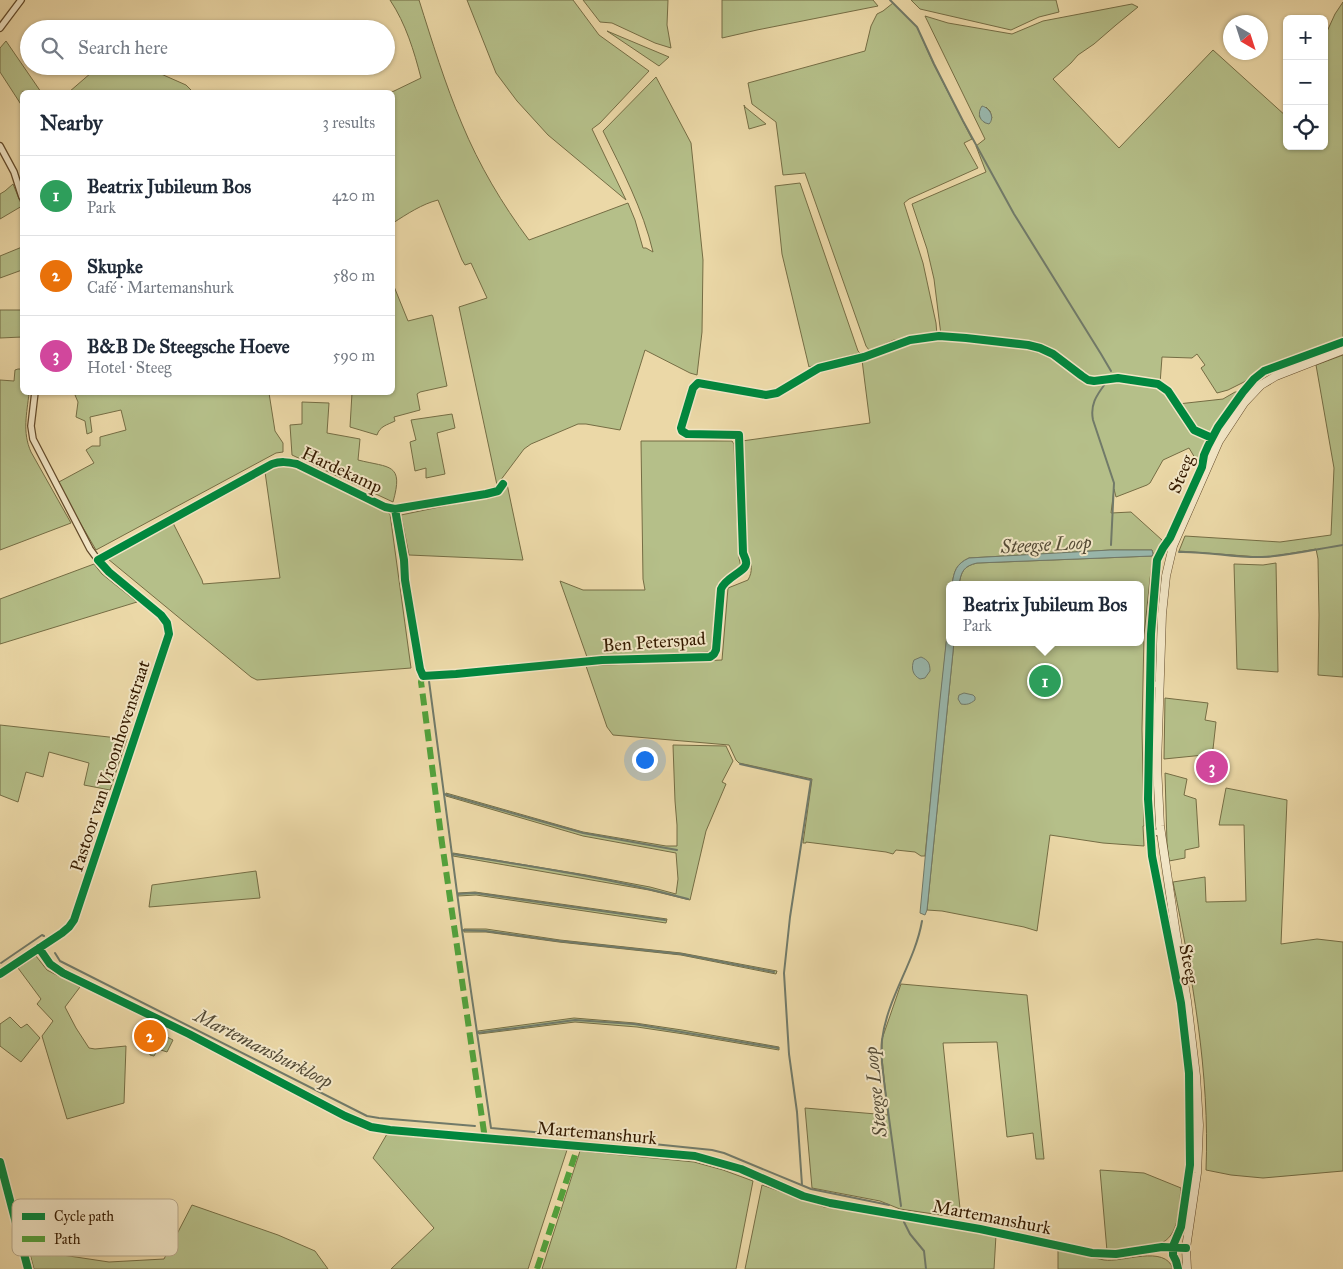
<!DOCTYPE html>
<html lang="en">
<head>
<meta charset="utf-8">
<style>
  :root { --surface:#fff; --page:#f6f6f7; --text:#1f2937; --muted:#747a83; --line:#e0e1e3; --accent:#0f766e }
  body { margin:0; font-family:"IM FELL Great Primer",serif; background:var(--page); color:var(--text) }
  .controls { position:absolute; right:15px; top:15px; display:grid; overflow:hidden; border-radius:8px; box-shadow:0 1px 4px #0004 }
  .controls button { width:45px; height:45px; display:grid; place-items:center; padding:0; border:0; border-bottom:1px solid var(--line); background:var(--surface); color:var(--text); font:25px sans-serif }
  .compass { position:absolute; left:1223px; top:15px; width:45px; height:45px; border-radius:50%; background:var(--surface); box-shadow:0 1px 4px #0004; rotate:141deg }
  .you { position:absolute; left:644px; top:759px; width:18px; height:18px; margin:-12px; border:4px solid #fff; border-radius:50%; background:#1a73e8; box-shadow:0 0 0 8px #1a73e833 }
  .badge { display:grid; place-items:center; width:32px; height:32px; border-radius:50%; background:var(--accent); color:#fff; font-size:16px; font-weight:700 }
  .pin { position:absolute; translate:-50% -50%; border:2px solid #fff; box-shadow:0 1px 5px #0006 }
  .popup { position:absolute; left:946px; top:581px; width:198px; height:65px; box-sizing:border-box; display:grid; place-content:center; border-radius:8px; background:var(--surface); filter:drop-shadow(0 1px 4px #0005); font-size:16px; white-space:nowrap; color:var(--muted) }
  .popup b { font-size:19px; color:var(--text) }
  .popup::after { content:''; position:absolute; left:50%; top:100%; margin-left:-10px; border:10px solid transparent; border-top-color:var(--surface) }
  .list { margin:0; padding:0; list-style:none }
  h2 { display:flex; justify-content:space-between; align-items:center; height:65px; margin:0; padding:0 20px; font-size:21px }
  h2 small { font-size:16px; font-weight:400; color:var(--muted) }
  .list li { display:grid; grid-template-columns:32px 1fr auto; gap:15px; align-items:center; box-sizing:border-box; height:80px; padding:0 20px; border-top:1px solid var(--line) }
  .list b { display:block; font-size:19px; white-space:nowrap }
  .list p { margin:0; font-size:16px; white-space:nowrap; color:var(--muted) }
  .list em { font-size:16px; font-style:normal; color:var(--muted) }
  .icon { flex:none; width:28px; height:28px; fill:none; stroke:currentColor; stroke-width:2; stroke-linecap:round; stroke-linejoin:round }
  .map { position:relative; flex:none; width:1343px; height:1269px; overflow:hidden }
  .search { position:absolute; background:var(--surface); box-shadow:0 1px 4px #0004; left:20px; top:20px; width:375px; height:55px; display:flex; align-items:center; gap:12px; box-sizing:border-box; padding:0 18px; border-radius:28px; color:var(--muted); font-size:19px }
  .panel { position:absolute; background:var(--surface); box-shadow:0 1px 4px #0004; left:20px; top:90px; width:375px; height:305px; border-radius:8px }
  .map>svg:first-child { display:block }
  .green { fill:#b5bf89; stroke:#756d44; fill-rule:evenodd }
  .water { fill:#99b9af; stroke:#717a69 }
  .lines { fill:none; stroke-linecap:round; stroke-linejoin:round }
  .stream { stroke:#717a69; stroke-width:2 }
  .minor-casing { stroke:#624a2a; stroke-width:8 }
  .tertiary-casing { stroke:#624a2a; stroke-width:9 }
  .minor { stroke:#f2e6c6; stroke-width:5.5 }
  .tertiary { stroke:#f2e6c6; stroke-width:8 }
  .quiet { stroke:#53a13c; stroke-width:6; stroke-dasharray:12 6; stroke-linecap:butt }
  .cycleway-casing { stroke:#f2e6c6; stroke-width:11 }
  .cycleway { stroke:#00873e; stroke-width:8 }
  .labels { text-anchor:middle; stroke-width:4; stroke-linejoin:round; paint-order:stroke }
  .street-label { font-size:18px; fill:#351b00; stroke:#f2e6c6 }
  .water-label { font-size:19px; font-style:italic; fill:#534a35; stroke:#f2e6c6 }
  .key { fill:#f2e6c6; stroke:#b9a98b; stroke-width:1 }
  .key-label { font-size:14px; fill:#351b00 }
</style>
</head>
<body>
<div class="map">
<svg width="1343" height="1269" viewBox="0 0 1343 1269">
  <rect width="100%" height="100%" fill="#ebd8a7"/>
  <filter id="stains"><feTurbulence type="fractalNoise" baseFrequency=".004" numOctaves="4"/><feColorMatrix values="0 0 0 0 .2 0 0 0 0 .09 0 0 0 0 .02 0 0 0 .5 -.17"/></filter>
  <radialGradient id="worn" r=".72"><stop offset=".6" stop-color="#630" stop-opacity="0"/><stop offset="1" stop-color="#630" stop-opacity=".3"/></radialGradient>
  <path class="green" d="M390,0H419C432,41 445,84 462,124C479,165 502,204 529,240L628,203L635,220L643,248H646L653,252C643,209 622,170 603,131L656,77L691,143L703,260L702,332L697,375L690,373L645,350L620,430L586,424H578L531,444L524,449L497,485L459,307L487,298L471,263L465,265L462,260L438,200C422,204 407,214 393,223L392,92L421,78C414,51 406,24 390,0Z
    M467,0H573L599,35L649,71L600,123L592,129L626,200L548,135L517,101L496,73Z
    M583,0H668L667,25L671,48L655,43L612,23L600,22Z
    M722,0H873L878,6L757,30L722,38Z
    M911,0H1056L1059,12L1039,17L1011,30L920,9Z
    M1343,2V337L1260,368L1244,382L1228,390L1217,393L1201,368L1205,365L1197,354L1192,358L1162,357L1160,384L1125,378L1111,377L1093,380L1087,378L1054,354L1045,349L1032,344L941,335L934,279L927,249L912,204L986,172L976,146L985,139L925,16L948,23L1012,34L1043,21L1132,4L1138,7L1116,25L1094,44L1078,55L1071,63L1053,79L1119,148L1213,50L1287,117V146H1324V38L1335,14ZM986,107L990,111L992,118L985,123L979,116Z
    M893,3L917,27L933,63L972,139L964,143L978,168L909,199L904,203L923,263L936,323L937,335L913,338L904,340H894L871,350H869L866,346L805,173L783,175L776,122L752,104L748,83L865,51L871,26L877,14L883,11Z
    M607,31L669,57L659,66Z
    M6,41L41,92H22V106L0,72V48Z
    M99,66H143L186,85L193,92H69Z
    M744,105L745,107L766,124L749,129Z
    M800,183L858,351L860,353L809,367L782,254L775,186Z
    M13,184L22,206L0,219V194L5,191Z
    M22,247V270L0,278V256Z
    M393,284L408,321L432,315L433,317L447,386L420,392L417,394L420,410L394,417L395,421C387,425 380,426 377,435L350,427L352,393L392,392Z
    M0,310H22V337L0,338Z
    M925,338H945L976,340L1036,348L1049,353L1078,376L1091,382L1117,379L1159,386L1169,394L1190,427C1196,433 1204,434 1210,440L1198,463L1189,448L1163,460L1150,483L1147,485L1116,497L1114,489L1111,513L1131,512L1162,540L1153,559L1150,579L1144,635L1142,729L1144,826H1143L1144,846L1103,843L1050,835L1037,931L1024,927L942,911L927,910L954,642H1140V585H959C961,571 964,566 977,563L1152,556L1153,553L1152,550H1111L969,558C956,564 954,571 952,585H950V606L925,856H921L915,852L896,850L893,854L886,852L806,842V843H803L812,779L739,763L736,760L729,745L613,735L607,727L586,666L722,660L728,588L748,580C753,571 752,564 747,555L742,441L870,423L862,360C884,354 902,342 925,338Z
    M1343,355V677L1318,675L1319,615L1318,559L1316,549L1269,557H1259L1179,551L1185,536L1280,542L1331,535L1334,468L1316,365Z
    M18,369H22V392L29,393C27,413 22,432 31,452L71,523L0,550V380L14,381L15,370Z
    M85,392L269,393L275,431L283,443V452L276,453L96,550L57,483L94,463L86,450L92,446H100V437L126,430L121,410L90,417L92,432L87,434L85,421L76,417L78,402L75,395Z
    M1235,392H1239L1223,415L1212,434C1195,437 1186,416 1178,404L1223,399Z
    M302,402L329,403L327,433L360,439L358,460C390,468 404,463 393,502L292,455L290,425L302,424Z
    M452,414L455,428L437,433L445,474L426,478V468L415,471L410,442L416,440L411,420Z
    M641,441H732L734,444L739,558L741,567L718,584L711,650L709,652L597,656L587,657L560,581L583,590H645L643,579Z
    M284,462L372,503L390,514L411,668L257,680L251,677L108,559L173,523L202,580L203,584L280,578L265,472Z
    M507,484L523,560L409,555L401,515L497,495L503,491Z
    M1276,563L1278,672L1237,669L1234,564L1263,565Z
    M94,564L102,574L137,602L0,644V599Z
    M1165,698L1208,703L1205,720L1216,722L1213,749L1204,755L1164,759Z
    M0,725L127,739L110,790L84,785L89,763L49,752L43,777L26,772L18,802L0,795Z
    M673,745L726,746L733,761L722,782L726,784L706,831L690,900L649,890L453,856V853L586,875L650,887L676,894L678,879L676,853L583,836L446,796V793L583,832L666,846H677V825L675,801Z
    M1165,773L1187,779L1184,795L1196,799L1199,847L1185,850V858L1169,861L1167,844Z
    M1226,788L1287,800L1281,944L1317,939L1343,942V1171L1263,1178L1231,1175L1206,1170C1210,1073 1192,976 1173,882L1205,877L1206,902L1246,901L1244,825H1219Z
    M256,871L260,898L149,907L152,885Z
    M475,892L667,919L666,923L476,895L458,896V893Z
    M464,929H486L560,940L681,953L777,971L776,974L681,955L559,942L486,932H464Z
    M36,956L47,970L80,987L65,1007L76,1028L89,1048L95,1049L126,1046L124,1103L67,1119L42,1036L53,1021L37,1004L41,999L18,968Z
    M901,984L1027,995L1044,1159H1036L1033,1133L1007,1137L997,1042L943,1043L961,1218L900,1209L880,1201L812,1188L805,1108L888,1115L882,1058V1039Z
    M10,1017L21,1028L27,1024L40,1038L21,1062L0,1046V1024Z
    M574,1018L635,1023L682,1030L779,1047V1050L684,1034L637,1027L575,1022L479,1034L478,1031Z
    M159,1033L173,1040L167,1052L158,1049L154,1056L150,1055L149,1051Z
    M387,1134L567,1150L528,1269H391L434,1228L373,1158Z
    M580,1151L694,1162L723,1170L753,1181L736,1269H542Z
    M1100,1170L1144,1173L1181,1188C1179,1206 1180,1237 1159,1244L1107,1251Z
    M762,1185L824,1207L960,1227L996,1235L994,1269H745Z
    M192,1205L278,1235L315,1251L328,1269H34L29,1250L109,1262L164,1259Z
    M1058,1249C1073,1252 1088,1257 1104,1260C1122,1263 1165,1244 1173,1269H1058Z"/>
  <path class="water" d="M982,106C990,108 995,118 989,124C979,122 977,113 982,106Z
    M1110,550H1152L1153,554L1152,556L977,563C964,566 961,571 959,585H952C954,571 956,564 969,558Z
    M950,606V642H954L927,910L925,915L920,913L939,709Z
    M921,657C928,660 930,663 930,671L925,678L920,679C912,675 911,667 914,660Z
    M964,693L973,695L975,697V700C970,704 967,705 961,704L958,699L959,695Z"/>
  <g class="lines">
    <path class="stream" d="M890,0L917,27L934,64L963,121L1014,214L1101,354L1111,371
      M1105,384C1096,396 1090,405 1093,420L1114,483L1111,545
      M1179,552C1207,551 1234,558 1262,557C1287,556 1317,549 1343,545
      M429,681L462,930L491,1128L586,1137
      M740,764L811,780L790,917L784,973L789,1054L797,1112L802,1185
      M444,794L583,833L677,850
      M452,854C531,866 611,878 688,899
      M457,894L475,893L665,920
      M462,930L486,931L559,941L681,954L774,972
      M55,953L60,961L367,1116L379,1118L475,1126
      M1,963L42,935L44,936
      M477,1033L575,1020L634,1024L778,1048
      M595,1138L712,1150L724,1153L811,1189L889,1205
      M901,1206C896,1167 890,1128 885,1089C883,1073 880,1056 882,1040C887,998 915,962 922,921
      M904,1222L910,1234L924,1251L926,1269"/>
    <g class="minor-casing">
      <path id="minor" d="M0,28L21,0
        M0,146L14,172L22,197
        M98,560L272,464C281,461 287,462 297,464L385,507L395,509L486,494L498,491L503,484
        M1149,685L1160,684
        M1150,833L1161,832
        M39,948L50,964L63,973L189,1034L345,1116L371,1127L390,1130L695,1156L741,1169L803,1196L830,1203L980,1229L1092,1253L1116,1254L1162,1247L1186,1248
        M0,974L62,933L69,927L74,920L169,634L167,623L161,615L109,572L98,560L90,549L33,439L31,426L35,392
        M0,1162L28,1269"/>
    </g>
    <g class="tertiary-casing">
      <path id="tertiary" d="M1187,1269L1186,1248L1197,1173L1199,1125L1196,1076L1187,1001L1176,934L1160,826L1157,765L1162,614L1166,576L1173,546L1219,441L1244,403L1261,385L1276,376L1343,350"/>
    </g>
    <use href="#minor" class="minor"/>
    <use href="#tertiary" class="tertiary"/>
    <path class="quiet" d="M423,676L421,682L422,689L442,843L485,1139
      M537,1269L578,1146"/>
    <g class="cycleway-casing">
      <path id="cycleway" d="M395,509L404,560L405,580L420,669L423,676L456,674L602,660L710,657L714,654L716,650L721,589C726,577 745,572 746,564C747,560 744,556 743,553L739,435L687,434L682,431L681,428L693,388L698,383L766,395L777,393L819,368L864,357L910,340L939,336L966,338L1028,345L1040,348L1053,354L1082,376L1088,380L1094,381L1118,378L1158,384L1168,391L1194,430L1212,438
        M39,948L50,964L63,973L189,1034L345,1116L371,1127L390,1130L695,1156L741,1169L803,1196L830,1203L980,1229L1092,1253L1116,1254L1162,1247L1186,1248
        M0,974L62,933L69,927L74,920L169,634L167,623L161,615L109,572L98,560L272,464C281,461 287,462 297,464L385,507L395,509L486,494L498,491L503,484
        M0,1162L28,1269
        M1178,1269L1176,1261L1173,1255V1246L1181,1227L1190,1165L1189,1073L1181,1003L1152,856L1148,799L1151,634L1157,560L1163,548L1170,538L1202,467L1204,455L1208,446L1218,427L1243,392L1254,379L1264,371L1343,342"/>
    </g>
    <use href="#cycleway" class="cycleway"/>
  </g>
  <g class="labels">
    <g class="street-label">
      <text transform="translate(342 470) rotate(25)" y="6">Hardekamp</text>
      <text transform="translate(1181 474) rotate(-68)" y="6">Steeg</text>
      <text transform="translate(654 642) rotate(-4)" y="6">Ben Peterspad</text>
      <text transform="translate(110 766) rotate(-72)" y="6">Pastoor van Vroonhovenstraat</text>
      <text transform="translate(1189 964) rotate(79)" y="6">Steeg</text>
      <text transform="translate(597 1133) rotate(5)" y="6">Martemanshurk</text>
      <text transform="translate(992 1217) rotate(11)" y="6">Martemanshurk</text>
    </g>
    <g class="water-label">
      <text transform="translate(1046 544) rotate(-3)" y="7">Steegse Loop</text>
      <text transform="translate(264 1048) rotate(27)" y="7">Martemanshurkloop</text>
      <text transform="translate(875 1092) rotate(-96)" y="7">Steegse Loop</text>
    </g>
  </g>
  <rect x="12" y="1199" width="166" height="57" rx="8" class="key"/>
  <rect x="22" y="1213" width="23" height="7" fill="#00873e"/>
  <rect x="22" y="1236" width="23" height="6" fill="#53a13c"/>
  <g class="key-label">
    <text x="54" y="1221">Cycle path</text>
    <text x="54" y="1244">Path</text>
  </g>
  <rect width="100%" height="100%" filter="url(#stains)"/>
  <rect width="100%" height="100%" fill="url(#worn)"/>
</svg>
<div class="controls">
<button>+</button>
<button>−</button>
<button><svg class="icon" aria-label="locate" viewBox="0 0 24 24"><circle cx="12" cy="12" r="6"/><path d="M12 2v4M12 18v4M2 12h4M18 12h4"/></svg></button>
</div>
<svg class="compass" viewBox="-18 -18 36 36"><path d="M0-13l5 13h-10z" fill="#e53935"/><path d="M0 13l5-13h-10z" fill="#747a83"/></svg>
<div class="you"></div>
<div class="pin badge" style="left:1045px;top:681px;background:#2e9e5b">1</div>
<div class="popup"><b>Beatrix Jubileum Bos</b>Park</div>
<div class="pin badge" style="left:150px;top:1036px;background:#e8710a">2</div>
<div class="pin badge" style="left:1212px;top:767px;background:#d1479c">3</div>
<div class="search"><svg class="icon" aria-label="search" viewBox="0 0 24 24"><circle cx="10" cy="10" r="6"/><path d="M15 15l6 6"/></svg>Search here</div>
<section class="panel">
<h2>Nearby<small>3 results</small></h2>
<ul class="list">
<li><span class="badge" style="background:#2e9e5b">1</span><div><b>Beatrix Jubileum Bos</b><p>Park</p></div><em>420 m</em></li>
<li><span class="badge" style="background:#e8710a">2</span><div><b>Skupke</b><p>Café · Martemanshurk</p></div><em>580 m</em></li>
<li><span class="badge" style="background:#d1479c">3</span><div><b>B&amp;B De Steegsche Hoeve</b><p>Hotel · Steeg</p></div><em>590 m</em></li>
</ul>
</section>
</div>
</body>
</html>
